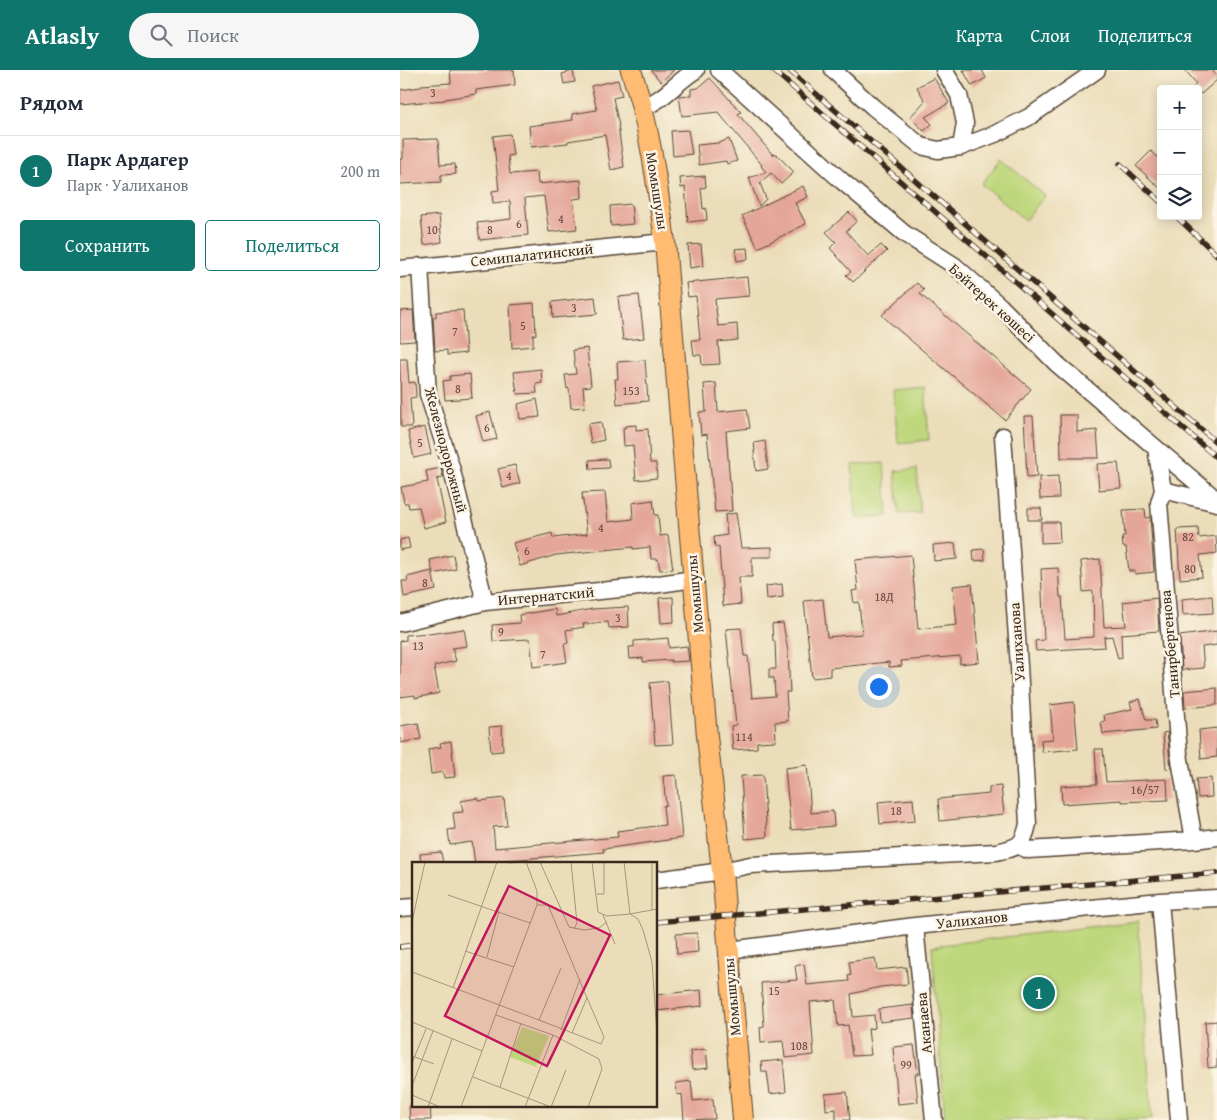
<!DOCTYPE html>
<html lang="ru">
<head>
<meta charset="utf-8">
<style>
  :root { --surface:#fff; --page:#f6f6f7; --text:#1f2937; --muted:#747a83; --line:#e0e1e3; --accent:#0f766e }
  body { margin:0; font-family:"Gentium Book Plus",serif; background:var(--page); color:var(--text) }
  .controls { position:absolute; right:15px; top:15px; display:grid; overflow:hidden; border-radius:5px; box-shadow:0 2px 12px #0003 }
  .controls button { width:45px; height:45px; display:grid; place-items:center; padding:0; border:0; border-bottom:1px solid var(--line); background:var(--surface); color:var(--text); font:25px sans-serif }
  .you { position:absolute; left:478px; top:616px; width:18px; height:18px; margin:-12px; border:4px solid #fff; border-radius:50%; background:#1a73e8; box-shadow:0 0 0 8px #1a73e833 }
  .badge { display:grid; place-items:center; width:32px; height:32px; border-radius:50%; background:var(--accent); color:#fff; font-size:16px; font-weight:700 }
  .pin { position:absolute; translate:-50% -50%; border:2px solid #fff; box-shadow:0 1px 5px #0006 }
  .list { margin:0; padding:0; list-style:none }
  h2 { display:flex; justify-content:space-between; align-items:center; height:65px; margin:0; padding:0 20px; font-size:21px }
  h2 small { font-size:16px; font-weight:400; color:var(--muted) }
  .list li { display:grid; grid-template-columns:32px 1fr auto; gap:15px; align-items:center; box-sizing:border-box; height:70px; padding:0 20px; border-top:1px solid var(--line) }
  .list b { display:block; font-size:19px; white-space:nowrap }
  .list p { margin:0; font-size:16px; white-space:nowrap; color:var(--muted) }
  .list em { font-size:16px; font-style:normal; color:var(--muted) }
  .actions { display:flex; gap:10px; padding:15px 20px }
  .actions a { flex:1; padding:11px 0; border:1px solid var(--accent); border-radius:5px; text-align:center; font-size:18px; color:var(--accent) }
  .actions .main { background:var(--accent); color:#fff }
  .icon { flex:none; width:28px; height:28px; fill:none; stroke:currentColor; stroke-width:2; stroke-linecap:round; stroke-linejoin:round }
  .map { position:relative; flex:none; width:817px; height:1050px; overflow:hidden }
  header { display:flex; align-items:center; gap:30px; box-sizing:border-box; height:70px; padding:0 25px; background:var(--accent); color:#fff }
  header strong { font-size:24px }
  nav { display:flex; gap:28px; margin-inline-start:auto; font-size:18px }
  .search { width:350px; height:45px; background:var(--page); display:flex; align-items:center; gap:12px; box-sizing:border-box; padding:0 18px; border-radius:28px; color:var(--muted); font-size:19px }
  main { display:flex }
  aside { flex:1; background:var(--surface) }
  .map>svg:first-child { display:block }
  .green { fill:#bed77c; stroke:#7c804d }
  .building { fill:#e4a699 }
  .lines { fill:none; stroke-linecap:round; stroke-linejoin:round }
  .minor-casing { stroke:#554535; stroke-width:19 }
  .major-casing { stroke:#554535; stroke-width:22 }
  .minor { stroke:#fff; stroke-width:16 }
  .major { stroke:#febb71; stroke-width:20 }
  .rail-casing { stroke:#3b2a1e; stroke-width:5.5 }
  .rail { stroke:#fcf5e5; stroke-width:4; stroke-dasharray:11; stroke-linecap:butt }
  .labels { text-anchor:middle; stroke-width:5; stroke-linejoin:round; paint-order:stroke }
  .number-label { font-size:12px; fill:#65493d }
  .street-label { font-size:15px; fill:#3b2a1e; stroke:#fcf5e5 }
  .inset-road { fill:none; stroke:#a5957b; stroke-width:1 }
  .view { fill:#c2185b; fill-opacity:0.15; stroke:#c2185b; stroke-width:2.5 }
  .inset-edge { fill:none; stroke:#3b2a1e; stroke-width:2.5 }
</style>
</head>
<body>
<header>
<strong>Atlasly</strong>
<div class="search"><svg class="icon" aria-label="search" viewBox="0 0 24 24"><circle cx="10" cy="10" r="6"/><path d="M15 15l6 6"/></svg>Поиск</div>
<nav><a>Карта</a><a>Слои</a><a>Поделиться</a></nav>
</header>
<main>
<aside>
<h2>Рядом<small></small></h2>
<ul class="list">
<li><span class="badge">1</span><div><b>Парк Ардагер</b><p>Парк · Уалиханов</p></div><em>200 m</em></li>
</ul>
<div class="actions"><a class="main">Сохранить</a><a>Поделиться</a></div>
</aside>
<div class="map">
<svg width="817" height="1050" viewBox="0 0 817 1050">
  <rect width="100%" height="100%" fill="#fcf5e5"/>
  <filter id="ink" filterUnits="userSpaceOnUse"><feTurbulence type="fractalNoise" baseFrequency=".02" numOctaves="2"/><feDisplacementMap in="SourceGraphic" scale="10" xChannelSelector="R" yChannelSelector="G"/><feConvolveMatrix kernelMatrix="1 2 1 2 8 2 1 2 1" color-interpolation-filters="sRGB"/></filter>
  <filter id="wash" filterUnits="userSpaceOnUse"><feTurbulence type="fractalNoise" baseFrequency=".0096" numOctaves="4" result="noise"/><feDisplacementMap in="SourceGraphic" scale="20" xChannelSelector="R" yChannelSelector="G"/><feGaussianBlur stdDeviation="1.12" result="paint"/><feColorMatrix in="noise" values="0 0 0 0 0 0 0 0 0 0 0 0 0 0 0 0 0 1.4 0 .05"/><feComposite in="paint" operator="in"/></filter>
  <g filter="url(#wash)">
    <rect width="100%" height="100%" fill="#ebddb9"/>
    <path class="green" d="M601,89L645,126L625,150L581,114Z
      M525,317L529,370L498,373L493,320Z
      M484,393L488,446L456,448L452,395Z
      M517,399L520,443L499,444L495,401Z
      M738,851L752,1050H545L532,876Z"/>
    <g id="blocks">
      <path class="building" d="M50,0H114L115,15L76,20V24L45,29V30L0,34V20L21,17V15L51,13Z
        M251,0H274L261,12Z
        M563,0H582L586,8L572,16Z
        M785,0H812L817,6V10L801,24L794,15L796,13Z
        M173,1L175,12L164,14L162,4Z
        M310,8L341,42L338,44L373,85L375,83L394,102L381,114L371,103L360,113L366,129L359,136L349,108L366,102L361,96L362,95L318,42L282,46L279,26L291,25V19L298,18Z
        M534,8L549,33L525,47L532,54L524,61L510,47L525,31L517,17Z
        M218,10L222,26L213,28L219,56H218L224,97L211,100L205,65L168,71V73L131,77L129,56L173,50L172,44L197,40L191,16Z
        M288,60L292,84L273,86L271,61Z
        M110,64L113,85L108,86L110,104L137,102L138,114L181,110L182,128L173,129L177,159L149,162L144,126L125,128L128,165L80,170L77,153L111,149L110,131L93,133L92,121L99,120L93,66Z
        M38,69L40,95L55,94L56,104L41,105V112L0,114V89H3V70Z
        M329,69L337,91L327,94L326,91L299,95L297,75L319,73Z
        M751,81L761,90V119L736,96Z
        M305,106L306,117L301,118L303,139L306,138L307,150L288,152L285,117L281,118L280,108Z
        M403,116L408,127L395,133L406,154L358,178L342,146Z
        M231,134L233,154L211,156L210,136Z
        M449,142L457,151L446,161L468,186L481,175L487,181L453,212L446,205L451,202L430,178L436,172L426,162Z
        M39,145L42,172L24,175L21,147Z
        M301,174L303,196L290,198L288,175Z
        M347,178L348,189L337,191L335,179Z
        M347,207L349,226L315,229L318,256L337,254L338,270L318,272L320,294L302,295L301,285H294L292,270H300L296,226L288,227L286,213Z
        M517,213L524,220L520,224L631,319L605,350L489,252L482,245Z
        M239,225L244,268L223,270L218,227Z
        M195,227L197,244L153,248L152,232Z
        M134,233L136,264L133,265V276L112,278L110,235Z
        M13,240L15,271L0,272V241Z
        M63,240L66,283L47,285V280L35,281L33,247H36V242Z
        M187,278L191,316L183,317L185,337L171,338L169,318L167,319L165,305L176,304L173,280Z
        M0,289H7L9,313L15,312L16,327L10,328L12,357H1Z
        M245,290L248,331L217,334L215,309H218L217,292Z
        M141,299L142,313L136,314L137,323L117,324L114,302Z
        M70,304L72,328L45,330L43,311L50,310V306Z
        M316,313L318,342L347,339L350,358L326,361L332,441L315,442L307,364L301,365L299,342H306L304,314Z
        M137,329L140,347L120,349L118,334Z
        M90,342L97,369L83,372L76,346Z
        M660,345H677V362L697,360L699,388H661Z
        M624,346H633L637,407L627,408Z
        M201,352L204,370L191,373L188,354Z
        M236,355V360L248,359L250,393H256L257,408L236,410L233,375L224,376L223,358H225V356Z
        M25,357L31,384L14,388L8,361Z
        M365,371L368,399L356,401L354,381H355L354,373Z
        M208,389L209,398L190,399L189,390Z
        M718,393L721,418L699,420L697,394Z
        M115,395L120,413L103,418L98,399Z
        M41,398L43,408L37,409L46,452L24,458L19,437L9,438L8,433H4L1,417L28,412L26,401Z
        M658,406L659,428L640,429L639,407Z
        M205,422L208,452L233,449L232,433L253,430L255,445H258L260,466L268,465L273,499L260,500L258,489H251L250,477L233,479V477L156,485L120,496L113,473L152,463L153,468L187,464L182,423Z
        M628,438H641L642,450H628Z
        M745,439L746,448L750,447L754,502L735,504V501H729L726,477H723L722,466H725L723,440Z
        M336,443L341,478L372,477V487H352V507H339L341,534L323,536L319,477H315L314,467L327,465L325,445Z
        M641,452H659L660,472L641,473Z
        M798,458L799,468L816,466L817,483L800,485L802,507L780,509L777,459Z
        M8,468L10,478L0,480V470Z
        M555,473L557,489L534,491L533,475Z
        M584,479L585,490L574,491L573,480Z
        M53,485L56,499L33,504L30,490Z
        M511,485L518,559L557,555L553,516L572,514L579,592L560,594V586L501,591L502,596L489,597V592L430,598V606L412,608L404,531L423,529L427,567L462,564L459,532L454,533L452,521L458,520L455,490Z
        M700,489L704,557L726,556L723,532L757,528L759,561L721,564L722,588L718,589L712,566L704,567L705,577L636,581L635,571L644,570L641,499L658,498L660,527H662L665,569L694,567L693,521L683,522L681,491Z
        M32,501L36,520L4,527L2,511H8L7,507Z
        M382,514L383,527L367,529L366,516Z
        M812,526L813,543L783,545L782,529Z
        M273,527L274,552L261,553L259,528Z
        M228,537L229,557L209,558L208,552L183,554L184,557L166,560L168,573L164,574L167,592L133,597L130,569L93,571L92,555L120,553L119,545L155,539L156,546L192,539Z
        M383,553L388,582L390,622H386L388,651L375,652L376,671L357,672V678L333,680L331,656L336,655L326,559L341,558L344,586H348L352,628L375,626L374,608H369V599H376L375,571H373L372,554Z
        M64,559L67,576L52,578L56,591L34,596L39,623L15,628V625L0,627V571L6,570V565L29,563V564Z
        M817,561V575L802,577L804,598L782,600L780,566Z
        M268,568L269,578L287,576L289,591L271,592V590L243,592V588L230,589L229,577H234V571Z
        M268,611L273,674L255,675L250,613Z
        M817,618V635L785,638L784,621Z
        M740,629L746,650H755L756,659L703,664L701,652L705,651L704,645L732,639L730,632Z
        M674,632L678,679L642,682L641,670L653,669L650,635Z
        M18,653L21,669L0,673V656Z
        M102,656L103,681L91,682L89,657Z
        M817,658V687L801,689L799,660Z
        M767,662L771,698L766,699L763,663Z
        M51,671L55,707L44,708L43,702L31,704L28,679L41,677L40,673Z
        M695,679H703L706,712L767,709L768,730L722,732V730L662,734L661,716L697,714Z
        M407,695L411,743L433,741L434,756L391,760L385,698Z
        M276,705L282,768L203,779L204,782L97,791V794H75L72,772L50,775L48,760L55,759L53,743L63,742L61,731L78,728L79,731L104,728L107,756L93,757L95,778L218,767L217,761L265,755L263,736L266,735L263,706Z
        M363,705L367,767L345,769L341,706Z
        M811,708L812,727L798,728L796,709Z
        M601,716L604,744L540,751L538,729L589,724V717Z
        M513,729L515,751L480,754L478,732Z
        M41,782L43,794H21L20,784Z
        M297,863L298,882L277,884L276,864Z
        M475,888L477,900L506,897L508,914L480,917L451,924L453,947L474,945L475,958L468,959L471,985L452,986L448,955L438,956L435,930L410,932L414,985L385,988L383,971L361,973L360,957L364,956L361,913L397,910L395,896L404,894L407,915L449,911L448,906L451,905L449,892Z
        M301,920L302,936L256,941V925Z
        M513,935L514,948L480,952L479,939Z
        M817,951V997L808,998L805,952Z
        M514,975L518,1004H515L518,1032L498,1034L493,977Z
        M306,979L308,998L292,1000L290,981Z
        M383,990L386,1022L370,1024L367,1002H362L361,992Z
        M291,1011L293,1031L313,1029L315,1049L284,1050L282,1024L277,1025L276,1013Z
        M447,1022L450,1050H436V1039L426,1040L425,1024Z
        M9,1036H30L31,1050H10Z"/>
    </g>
  </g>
  <g filter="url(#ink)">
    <use href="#blocks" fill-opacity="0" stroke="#554535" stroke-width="1"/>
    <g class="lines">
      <g class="minor-casing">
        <path id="minor" d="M319,0L442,111L505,164L555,196L600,236L657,294L817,430
          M433,0L473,37L521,76L538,80L561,77L595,64L629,47L697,0
          M544,0L559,25L565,53L561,77
          M243,37C263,31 277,11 296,0
          M20,196L28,324L51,397L85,532
          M0,199L265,172
          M756,378L763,420L759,433L779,684L794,770
          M763,420L817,433
          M0,553L85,532L231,518L294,509
          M619,776L628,780L794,770L817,767
          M256,810L322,801L350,795L596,782C618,777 623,777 628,754L619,596L603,366
          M760,831L779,1050
          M0,838L14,837
          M515,856L534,1050
          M329,880L515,856L760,831L817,828"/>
      </g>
      <g class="major-casing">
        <path id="major" d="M231,0C250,56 257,114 265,172L307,666L322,801L343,1050"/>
      </g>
      <use href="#minor" class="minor"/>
      <use href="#major" class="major"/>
      <g class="rail-casing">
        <path id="rail" d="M373,0L817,388
          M389,0L817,373
          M720,94L761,132
          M776,146L817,185
          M256,852L817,803
          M0,877L14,875"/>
      </g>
      <use href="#rail" class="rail"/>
    </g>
  </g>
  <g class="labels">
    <g class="number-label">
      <text x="33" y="27">3</text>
      <text x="161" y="153">4</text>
      <text x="119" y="158">6</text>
      <text x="32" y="164">10</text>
      <text x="90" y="164">8</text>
      <text x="174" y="242">3</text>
      <text x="123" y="260">5</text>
      <text x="55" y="266">7</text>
      <text x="58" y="323">8</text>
      <text x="231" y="325">153</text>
      <text x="87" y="362">6</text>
      <text x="20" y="377">5</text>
      <text x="109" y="410">4</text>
      <text x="201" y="462">4</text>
      <text x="788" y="471">82</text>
      <text x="127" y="485">6</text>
      <text x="790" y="503">80</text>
      <text x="25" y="517">8</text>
      <text x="484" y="531">18Д</text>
      <text x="218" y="552">3</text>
      <text x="101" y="566">9</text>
      <text x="18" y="580">13</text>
      <text x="143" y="589">7</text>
      <text x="344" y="671">114</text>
      <text x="745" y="724">16/57</text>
      <text x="496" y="745">18</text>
      <text x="374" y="925">15</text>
      <text x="399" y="980">108</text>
      <text x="506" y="999">99</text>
    </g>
    <g class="street-label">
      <text transform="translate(257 121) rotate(81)" y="5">Момышулы</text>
      <text transform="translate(132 185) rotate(-6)" y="5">Семипалатинский</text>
      <text transform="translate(592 233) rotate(42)" y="5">Бәйтерек көшесі</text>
      <text transform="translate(46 380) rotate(75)" y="5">Железнодорожный</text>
      <text transform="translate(295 524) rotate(-95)" y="5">Момышулы</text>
      <text transform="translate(146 526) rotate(-5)" y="5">Интернатский</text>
      <text transform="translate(617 572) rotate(-94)" y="5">Уалиханова</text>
      <text transform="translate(770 574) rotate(-95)" y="5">Танирбергенова</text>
      <text transform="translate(572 850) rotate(-6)" y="5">Уалиханов</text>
      <text transform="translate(332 927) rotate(-95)" y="5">Момышулы</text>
      <text transform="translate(524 953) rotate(-95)" y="5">Аканаева</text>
    </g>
  </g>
  <g transform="translate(12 792)">
    <rect width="245" height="245" fill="#ebddb9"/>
    <path d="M110,165L137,174L124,205L98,195Z" fill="#bed77c"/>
    <path class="inset-road" d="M128,0L157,65L172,68L187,66L195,60M159,0L165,61L162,67M180,0L186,50L195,54L218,52L226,57L231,68L240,100L245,173M212,0L218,52L245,47M96,1L114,0M185,32H192V0M36,33L118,61M125,43H136L175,136L160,171M240,48V0M191,53L203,82M0,60L13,0M53,89L102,105M75,95L87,49M0,110L127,158L149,106M41,126L85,0M84,153L141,173L187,197L190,207L176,245M127,158L189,182L192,175L175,136M0,160L70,189M149,168L168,117M0,194L22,202M0,201L14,167M61,215L139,245M0,224L21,169M88,225L109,161M0,233L28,245M16,245L40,177M49,245L125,43V29L114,0M113,245L141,173M139,245L154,208"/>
    <path class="view" d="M97,24L198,73L135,204L33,154Z"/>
    <rect width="245" height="245" class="inset-edge"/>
  </g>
</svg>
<div class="controls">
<button>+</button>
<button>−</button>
<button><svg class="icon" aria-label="layers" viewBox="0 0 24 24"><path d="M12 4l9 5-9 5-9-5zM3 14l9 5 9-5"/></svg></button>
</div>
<div class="you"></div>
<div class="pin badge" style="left:639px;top:923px">1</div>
</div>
</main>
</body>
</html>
